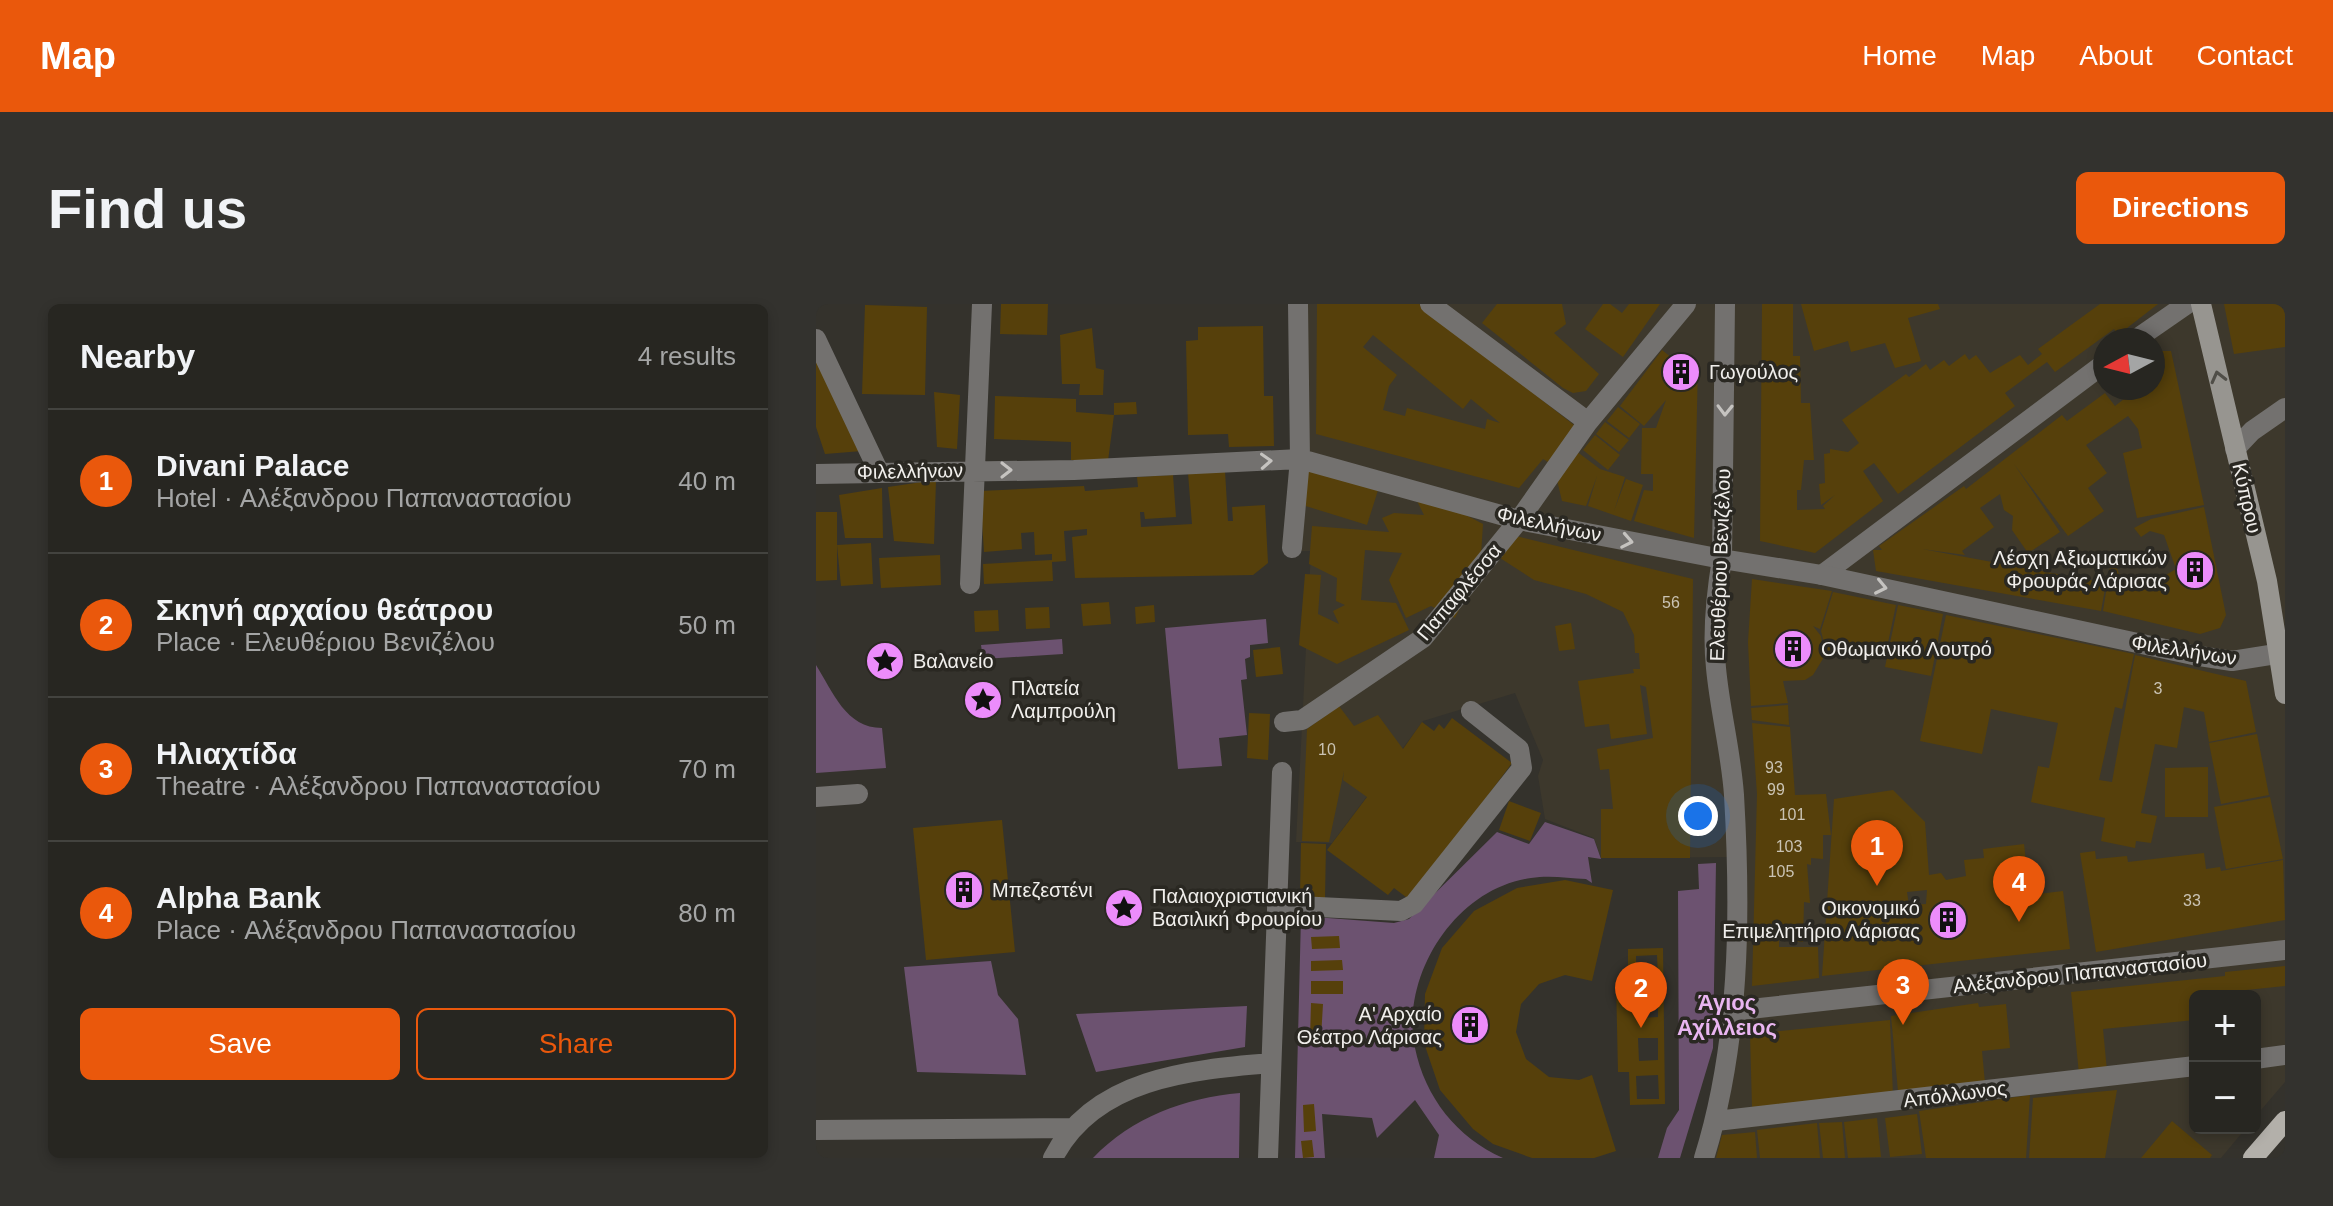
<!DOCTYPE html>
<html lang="en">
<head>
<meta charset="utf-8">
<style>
  :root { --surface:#272621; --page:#33322e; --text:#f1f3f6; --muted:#a4a5a5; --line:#43433f; --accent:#ea580c }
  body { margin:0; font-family:Helvetica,sans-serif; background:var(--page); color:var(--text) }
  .controls { position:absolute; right:24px; bottom:24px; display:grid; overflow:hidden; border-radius:12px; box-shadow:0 4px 12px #0003 }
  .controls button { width:72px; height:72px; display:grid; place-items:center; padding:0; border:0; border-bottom:2px solid var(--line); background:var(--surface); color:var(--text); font:40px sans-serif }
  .compass { position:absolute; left:1277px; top:24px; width:72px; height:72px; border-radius:50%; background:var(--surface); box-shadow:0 4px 12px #0003; rotate:263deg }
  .you { position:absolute; left:882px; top:512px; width:28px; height:28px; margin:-20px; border:6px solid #fff; border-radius:50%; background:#1a73e8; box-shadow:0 0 0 12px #1a73e833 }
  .badge { display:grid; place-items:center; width:52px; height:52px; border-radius:50%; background:var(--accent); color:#fff; font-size:26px; font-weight:700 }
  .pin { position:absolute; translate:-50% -66px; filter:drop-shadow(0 2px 4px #0008) }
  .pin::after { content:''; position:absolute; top:42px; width:28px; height:24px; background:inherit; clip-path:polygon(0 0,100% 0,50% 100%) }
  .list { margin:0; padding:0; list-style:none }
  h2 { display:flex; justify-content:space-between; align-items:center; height:104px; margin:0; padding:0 32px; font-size:34px }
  h2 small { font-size:26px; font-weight:400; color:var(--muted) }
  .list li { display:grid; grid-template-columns:52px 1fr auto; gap:24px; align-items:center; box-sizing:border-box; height:144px; padding:0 32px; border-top:2px solid var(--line) }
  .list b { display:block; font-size:30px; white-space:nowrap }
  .list p { margin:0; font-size:26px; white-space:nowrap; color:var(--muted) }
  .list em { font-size:26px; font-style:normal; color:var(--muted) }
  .actions { display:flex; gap:16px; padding:24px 32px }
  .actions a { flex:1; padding:18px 0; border:2px solid var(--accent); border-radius:12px; text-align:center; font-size:28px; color:var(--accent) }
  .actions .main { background:var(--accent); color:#fff }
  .map { position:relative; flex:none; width:1469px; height:854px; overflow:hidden; border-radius:12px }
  header { display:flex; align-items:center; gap:48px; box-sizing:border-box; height:112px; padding:0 40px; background:var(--accent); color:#fff }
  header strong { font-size:38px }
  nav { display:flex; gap:44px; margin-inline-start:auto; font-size:28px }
  .intro { display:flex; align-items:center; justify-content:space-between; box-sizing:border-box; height:192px; padding:0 48px }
  h1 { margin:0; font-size:56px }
  .button { padding:20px 36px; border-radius:12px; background:var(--accent); color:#fff; font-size:28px; font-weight:700 }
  main { display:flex; gap:48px; padding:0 48px }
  aside { flex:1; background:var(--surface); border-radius:12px; box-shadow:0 4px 12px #0003 }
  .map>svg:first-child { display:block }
  .built { fill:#3d382c; fill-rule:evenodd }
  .green { fill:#6c5270 }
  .building { fill:#56400b; fill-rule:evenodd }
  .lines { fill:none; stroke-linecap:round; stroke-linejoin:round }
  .pedestrian { stroke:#73716f; stroke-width:20 }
  .minor { stroke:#73716f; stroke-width:20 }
  .secondary { stroke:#979590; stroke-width:20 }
  .primary { stroke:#b3b0aa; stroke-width:20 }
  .oneway { stroke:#504e48 }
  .oneway2 { stroke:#c5c3c0 }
  .labels { text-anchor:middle; stroke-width:7; stroke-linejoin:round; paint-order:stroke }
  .number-label { font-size:16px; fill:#cac3b4 }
  .poi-label { font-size:20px; fill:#f1efec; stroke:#2a2822; text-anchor:start }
  .street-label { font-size:20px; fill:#f1efec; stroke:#2a2822 }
  .neighbourhood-label { font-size:22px; font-weight:bold; fill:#e9b5f1; stroke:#2a2822 }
</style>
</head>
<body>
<header>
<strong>Map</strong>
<nav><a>Home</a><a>Map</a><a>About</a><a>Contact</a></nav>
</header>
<div class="intro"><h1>Find us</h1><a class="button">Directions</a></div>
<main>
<aside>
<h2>Nearby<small>4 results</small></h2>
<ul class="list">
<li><span class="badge">1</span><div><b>Divani Palace</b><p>Hotel · Αλέξανδρου Παπαναστασίου</p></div><em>40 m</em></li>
<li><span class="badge">2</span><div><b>Σκηνή αρχαίου θεάτρου</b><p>Place · Ελευθέριου Βενιζέλου</p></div><em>50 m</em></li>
<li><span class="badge">3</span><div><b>Ηλιαχτίδα</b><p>Theatre · Αλέξανδρου Παπαναστασίου</p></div><em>70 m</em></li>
<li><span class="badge">4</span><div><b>Alpha Bank</b><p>Place · Αλέξανδρου Παπαναστασίου</p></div><em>80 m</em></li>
</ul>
<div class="actions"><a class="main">Save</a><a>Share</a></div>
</aside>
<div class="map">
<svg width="1469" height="854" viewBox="0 0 1469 854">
  <rect width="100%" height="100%" fill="#34322c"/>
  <path class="built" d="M487,0H1469V778L1439,813V692H1379V824H1430L1405,854H893L923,553L785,554L778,534L729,515L722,472L727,456L699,389L607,417L516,539L480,538L495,247H483ZM1289,36H1337V84H1289Z"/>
  <path class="green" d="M450,315L452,339L434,341V353L429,355L431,375L425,376L431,431L403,434L406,462L362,465L349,324Z
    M246,335L247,350L167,355L165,341Z
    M0,361C17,388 30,424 66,424L70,464L0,469Z
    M729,518L778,535L785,555L772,553L776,579L770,575C752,574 733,571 715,574C640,584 584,671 599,744C609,793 641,834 687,854H618L623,831L599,796L561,834L556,814L506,810L509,854H479L485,612L578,619L593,615L681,528L713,540Z
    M900,559L897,744L864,854H842L851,824L863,806L862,587L883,585L882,560Z
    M175,657L182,691L202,715L210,771L101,768L88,663Z
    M431,702L429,743L280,768L260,710Z
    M424,789L423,854H277C316,813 369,794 424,789Z"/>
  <path class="building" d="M185,0H232L231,31L184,30Z
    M501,0H603L763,125L735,160L727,155L703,184L500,130ZM557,31L647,105L655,95L684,119L671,115L669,125L591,104L589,112L567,106L573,82L581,71L547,43Z
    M681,0H746L750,20L738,29L783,70L770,87L757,89L747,84L666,19Z
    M787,0H794L806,9L813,0H844L807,53L769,25Z
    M946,0H977V52H984L985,99H994L998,156H988L985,186H981V206L1009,205L1007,202L1019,191L1005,201L1003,180L1009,179L1008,150L1014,149V145L1032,148L1043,139L1026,116L1090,70L1093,73L1110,60L1114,66L1128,56L1133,62L1149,50L1153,56L1160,51L1174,69L1204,51L1212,61L1226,50L1222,45L1284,0H1342L1302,31L1298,25L1239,68L1231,58L1189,89L1199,102L1082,190L1058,159L1047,167L1067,197L999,249L944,237Z
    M985,0H1122L1124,5L1092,14L1105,57L1079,64L1069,39L1035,48L1032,37L998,47Z
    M1408,0H1469V43L1418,50Z
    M49,1L111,3L109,91L46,90Z
    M447,22L448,92H457L458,142L413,143L412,130L372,131L370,37L382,36V23Z
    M276,24L280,64L288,66L287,91H263L264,80H246L244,31Z
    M846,46L861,58L882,61L878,234L818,217L828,186L837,187V170H825L826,124H840L850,96L828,122L804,102Z
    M1337,47H1355L1388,201L1321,214L1307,149L1326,144L1322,125L1312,112L1270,141L1291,169L1272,184L1288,207L1252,232L1198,160L1244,228L1212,249L1196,226L1197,212L1188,206L1184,190L1164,204L1178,223L1146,247L1149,251L1106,245L1290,279L1285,307L1060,267L1057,246H1066L1063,242L1148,182L1150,185L1246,111L1251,117L1289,89L1299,102L1317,88L1314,84H1337Z
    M0,53L46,147L9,150L0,123Z
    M118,88L144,91L141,145L121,143Z
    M179,92L260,95V108L298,111L292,157L255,156V138L178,135Z
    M320,98L321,110L298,111V99Z
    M802,103L824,120L813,134L791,117Z
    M789,118L813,136L803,148L780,130Z
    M779,131L804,151L792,166L767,146Z
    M760,147L784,165L809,173L798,207L810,175L827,181L815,217L772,202L781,172L770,202L746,197L740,172Z
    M492,158L564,180L551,221L480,199Z
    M409,167L412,217H417L416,203L449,201L452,259L437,271L259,274L256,233L271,231V225L248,227L250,257L236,258L237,277L168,280L167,260L236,256V250L219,251L218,228L205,229L206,245L168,248L164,187L268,182L269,187L322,183L321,173L357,171L360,213L329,215L328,208H324L325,223L376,220L372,169Z
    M120,176L118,240L78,237L72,183Z
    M66,184L67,234H29L23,191Z
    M600,195L623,197L667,220L665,251L669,253L639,314L615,302L590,314L573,276L586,249L549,246L545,296L580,299L593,326L521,360L483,341L489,270L505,271L502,310L523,320L517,307L529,301L520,297L521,274L493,260L496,222L573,228L566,214L578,209L608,211Z
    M1388,203L1410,311L1404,324L1384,330L1287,307L1296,250L1305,255L1300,261L1303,270L1337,284L1343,275L1360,265L1348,231L1334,227L1325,233L1318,224L1335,215Z
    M0,208H21V276L0,277Z
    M700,232L877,275L874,554H785V505H797L793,465L784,466L781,445L837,434L832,397L830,383L824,381L831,430L795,435L793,420L769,423L762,377L818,369L817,365H824L823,349H819L818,331L807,308L770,290L718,276L684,254Z
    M55,239L57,280L25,282L21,241Z
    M124,251L125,281L65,284L63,254Z
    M936,275L1016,287L1004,325L997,322L1005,332L1008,353L997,371L989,376L967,377L972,399L935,402L932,338Z
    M1017,288L1080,301L1070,348L1039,341L1010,347L1005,327Z
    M293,298L295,320L267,322L265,300Z
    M338,301L339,318L320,320L319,303Z
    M1082,301L1127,310L1115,372L1069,363Z
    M233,303L234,324L210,325L209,304Z
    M182,306L183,327L159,328L158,307Z
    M1130,311L1318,350L1306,405L1299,403L1283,476L1296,478L1319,351L1430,377L1440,428L1393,438L1388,408L1368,403L1361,444L1339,440L1325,509L1341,512L1335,539L1320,537L1319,544L1285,537L1289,514L1215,498L1222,462L1233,464L1242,419L1175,405L1166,450L1104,437Z
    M755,319L759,345L743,347L739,322Z
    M464,343L467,370L440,373L437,346Z
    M972,401L973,421L936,416L935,404Z
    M523,402L538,422L562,411L587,445L606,418L618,427L623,420L628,425L636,414L696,459L594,596L578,584L572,591L511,546L551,493L527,476L528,467L513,538L486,537L491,425Z
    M433,409L454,410L452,456L431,454Z
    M936,419L974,423L979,491L1010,490L1015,531H1007V555L995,554V561L991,560L994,599L988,598L987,638L975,637V632L963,631V643H1002L1003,674L936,682L941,490Z
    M1441,430L1453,491L1405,500L1393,439Z
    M1392,463V513H1349V464Z
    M1077,486L1109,518L1113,571L1125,569L1130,576L1150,572L1148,556L1168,554L1167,545L1208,540L1214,591L1247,587L1254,645L1006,672L1018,495ZM1111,586L1110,600L1093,601L1091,588Z
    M1454,493L1467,555L1410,565L1398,503Z
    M693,497L725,509L714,537L683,526Z
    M186,516L199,648L110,656L97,524Z
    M485,539L510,540L509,594L484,593Z
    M1279,547L1280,555L1311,552L1312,558L1388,549L1390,565L1404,563L1405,567L1467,556L1469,616L1280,648L1264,549Z
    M749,576L797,586L776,677L749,671L723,680L705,700L700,728L710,755L733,773L763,776L776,771L800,847L778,854H716L677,840L657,825L624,786L608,739L609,690L626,644L658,607L701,584Z
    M523,632L524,644L496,645L495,633Z
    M847,644L849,800L814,801L813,768H802L800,677H812V645ZM841,651L842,675H820V652ZM821,691H842V713L822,714ZM822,734H842V756L823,757ZM842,771L843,795H821L820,772Z
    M526,656L527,666L495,667V657Z
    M1469,662V682L1411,688V692H1379V716L1287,725L1291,767L1263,770L1255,688L1409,672V668Z
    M495,677H527V690H495Z
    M495,699L507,700L505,734H494Z
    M1162,699L1163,703L1190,700L1194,744L1166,747L1169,779L1082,787L1075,712Z
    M1074,716L1077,792L936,803L934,730Z
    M1301,786L1289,854H1213L1217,794Z
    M1214,791L1210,854H1110L1103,807Z
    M498,800L500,827L488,828L487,801Z
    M1101,810L1106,850L1074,853L1069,814Z
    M1061,814L1065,853L1032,854L1028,818Z
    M1356,817L1396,851L1394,854H1325Z
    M1026,818L1029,854H1007L1003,819Z
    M1001,819L1004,854H944L941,826Z
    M939,828L941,854H900L906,831Z
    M496,836L498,853L487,854L485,837Z"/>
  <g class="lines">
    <path class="pedestrian" d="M614,0L772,118
      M0,35L62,166
      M1319,36L1371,0
      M0,170L258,166L484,155L703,216L906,255C900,291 896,327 900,364C904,407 915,448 918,491C925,610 924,739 888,854
      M476,244L484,155L482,0
      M1006,271L1289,59
      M154,280L166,0
      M468,418L486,416L607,334L703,216L772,118L870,0
      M0,493L42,490
      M461,601L585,607L598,600L706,464L703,445L655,407
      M916,707L1469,646
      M1439,755L1469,751
      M900,817L1379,762
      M0,826L254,824
      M237,854C278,774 374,766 455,759
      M452,854L466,468"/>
    <path class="minor" d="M909,0L906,255L1006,271L1377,351L1416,357L1460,350
      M1419,145L1436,127L1469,104"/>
    <path class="secondary" d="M1385,0L1451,277L1469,390"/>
    <path class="primary" d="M1437,854L1469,817"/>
  </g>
  <defs><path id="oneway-chevron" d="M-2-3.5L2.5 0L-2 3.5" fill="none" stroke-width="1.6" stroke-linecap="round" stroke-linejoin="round" transform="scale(2)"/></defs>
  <use class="oneway" href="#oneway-chevron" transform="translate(1402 73) rotate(-104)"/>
  <g class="oneway2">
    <use href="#oneway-chevron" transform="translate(909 106) rotate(91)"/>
    <use href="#oneway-chevron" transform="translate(450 157) rotate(-3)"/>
    <use href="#oneway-chevron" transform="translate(190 166)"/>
    <use href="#oneway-chevron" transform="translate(811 237) rotate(11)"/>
    <use href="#oneway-chevron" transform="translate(1065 283) rotate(12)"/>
  </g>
  <defs>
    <g id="building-disc" transform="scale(2)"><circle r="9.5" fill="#ec8cfb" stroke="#2a2822"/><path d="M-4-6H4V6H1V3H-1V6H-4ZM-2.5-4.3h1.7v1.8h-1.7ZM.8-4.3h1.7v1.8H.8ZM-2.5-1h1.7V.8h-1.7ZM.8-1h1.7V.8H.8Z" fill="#111"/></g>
    <g id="sight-disc" transform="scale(2)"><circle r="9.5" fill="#ec8cfb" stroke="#2a2822"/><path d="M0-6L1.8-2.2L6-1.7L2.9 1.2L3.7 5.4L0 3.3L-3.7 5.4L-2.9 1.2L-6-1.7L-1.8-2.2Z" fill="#111"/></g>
  </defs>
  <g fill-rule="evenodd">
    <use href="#building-disc" x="865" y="68"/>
    <use href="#building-disc" x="1379" y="266"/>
    <use href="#building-disc" x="977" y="345"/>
    <use href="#sight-disc" x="69" y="357"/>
    <use href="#sight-disc" x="167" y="396"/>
    <use href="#building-disc" x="148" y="586"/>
    <use href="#sight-disc" x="308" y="604"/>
    <use href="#building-disc" x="1132" y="616"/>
    <use href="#building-disc" x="654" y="721"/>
  </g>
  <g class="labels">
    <g class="number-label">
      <text x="855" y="304">56</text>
      <text x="1342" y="390">3</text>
      <text x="511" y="451">10</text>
      <text x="958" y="469">93</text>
      <text x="960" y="491">99</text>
      <text x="976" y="516">101</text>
      <text x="973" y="548">103</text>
      <text x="965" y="573">105</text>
      <text x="1376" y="602">33</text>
    </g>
    <g class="poi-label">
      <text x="893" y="75">Γωγούλος</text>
      <text x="1351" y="261" text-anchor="end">Λέσχη Αξιωματικών<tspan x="1351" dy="23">Φρουράς Λάρισας</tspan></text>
      <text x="1005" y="352">Οθωμανικό Λουτρό</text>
      <text x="97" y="364">Βαλανείο</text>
      <text x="195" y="391">Πλατεία<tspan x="195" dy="23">Λαμπρούλη</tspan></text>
      <text x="176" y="593">Μπεζεστένι</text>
      <text x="336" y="599">Παλαιοχριστιανική<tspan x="336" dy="23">Βασιλική Φρουρίου</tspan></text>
      <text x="1104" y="611" text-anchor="end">Οικονομικό<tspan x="1104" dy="23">Επιμελητήριο Λάρισας</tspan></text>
      <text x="626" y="717" text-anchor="end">Α' Αρχαίο<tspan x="626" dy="23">Θέατρο Λάρισας</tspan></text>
    </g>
    <g class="street-label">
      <text transform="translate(94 167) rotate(-1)" y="7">Φιλελλήνων</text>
      <text transform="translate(1431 194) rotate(77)" y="7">Κύπρου</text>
      <text transform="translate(733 220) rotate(12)" y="7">Φιλελλήνων</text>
      <text transform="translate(904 261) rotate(-88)" y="7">Ελευθέριου Βενιζέλου</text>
      <text transform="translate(643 288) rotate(-50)" y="7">Παπαφλέσσα</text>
      <text transform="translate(1368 346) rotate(9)" y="7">Φιλελλήνων</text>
      <text transform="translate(1264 669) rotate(-6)" y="7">Αλέξανδρου Παπαναστασίου</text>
      <text transform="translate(1139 790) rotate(-7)" y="7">Απόλλωνος</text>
    </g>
    <g class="neighbourhood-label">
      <text x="911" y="706">Άγιος<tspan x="911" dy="25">Αχίλλειος</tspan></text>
    </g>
  </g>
</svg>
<div class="controls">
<button>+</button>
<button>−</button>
</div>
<svg class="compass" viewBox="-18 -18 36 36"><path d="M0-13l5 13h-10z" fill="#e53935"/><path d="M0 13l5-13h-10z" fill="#a4a5a5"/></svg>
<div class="you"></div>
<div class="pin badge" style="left:1061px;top:582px">1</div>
<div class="pin badge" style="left:825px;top:724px">2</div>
<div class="pin badge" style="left:1087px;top:721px">3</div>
<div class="pin badge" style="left:1203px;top:618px">4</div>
</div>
</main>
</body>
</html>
